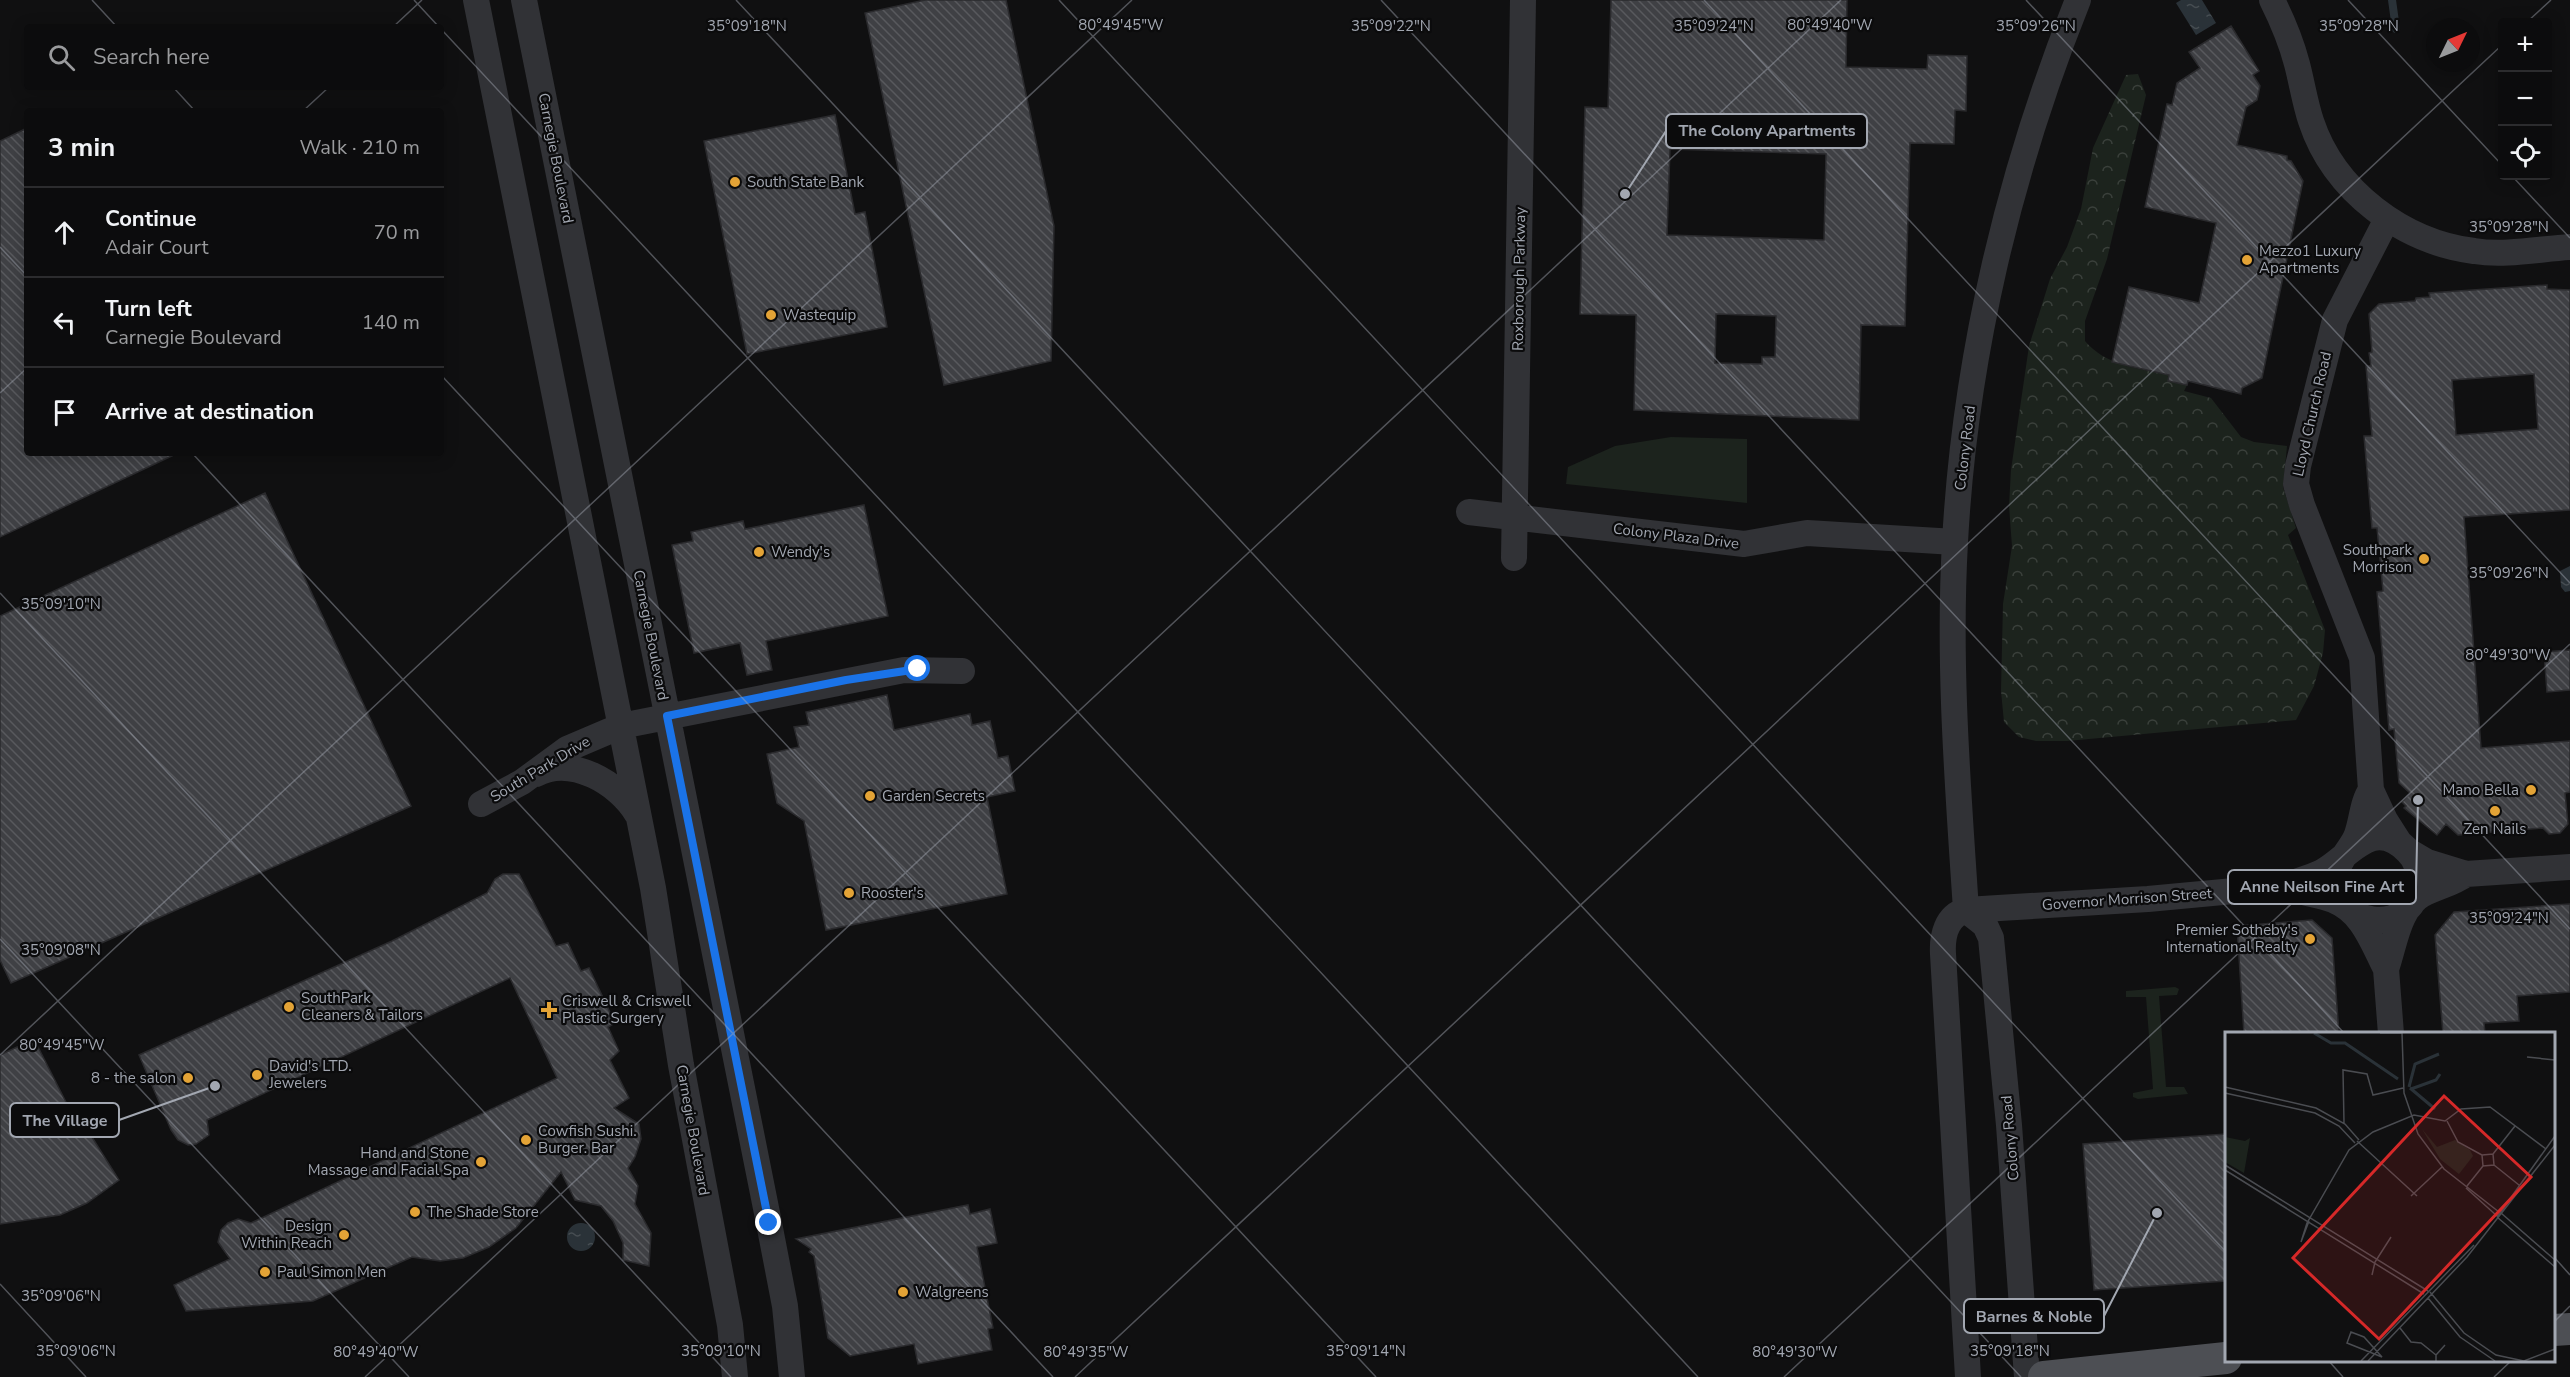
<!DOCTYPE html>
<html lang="en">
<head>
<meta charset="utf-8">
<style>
  :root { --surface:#0c0c0d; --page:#151516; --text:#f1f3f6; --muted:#9a9b9d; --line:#2c2c2e }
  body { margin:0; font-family:"Nunito Sans",sans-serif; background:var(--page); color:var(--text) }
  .controls { position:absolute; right:18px; top:18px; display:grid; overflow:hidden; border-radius:6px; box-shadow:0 3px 15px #0003 }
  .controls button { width:54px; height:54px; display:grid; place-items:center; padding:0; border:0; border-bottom:2px solid var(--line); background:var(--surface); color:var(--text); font:30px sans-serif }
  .compass { position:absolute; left:2426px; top:18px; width:54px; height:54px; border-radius:50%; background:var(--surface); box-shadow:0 3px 15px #0003; rotate:47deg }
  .stop { position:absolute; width:18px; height:18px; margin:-14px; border:4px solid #1a73e8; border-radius:50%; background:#fff }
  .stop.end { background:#1a73e8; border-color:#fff; box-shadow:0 2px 6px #0008 }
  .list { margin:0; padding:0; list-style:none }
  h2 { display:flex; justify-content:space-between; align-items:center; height:78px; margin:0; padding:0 24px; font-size:26px }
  h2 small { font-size:20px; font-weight:400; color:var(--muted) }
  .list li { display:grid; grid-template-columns:39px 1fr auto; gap:18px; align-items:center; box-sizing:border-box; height:90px; padding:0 24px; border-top:2px solid var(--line) }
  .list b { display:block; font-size:22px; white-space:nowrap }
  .list p { margin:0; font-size:20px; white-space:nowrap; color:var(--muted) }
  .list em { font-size:20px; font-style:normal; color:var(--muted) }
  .icon { flex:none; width:33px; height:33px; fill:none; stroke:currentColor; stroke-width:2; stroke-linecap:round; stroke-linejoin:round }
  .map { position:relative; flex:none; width:2570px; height:1377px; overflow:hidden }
  .search { position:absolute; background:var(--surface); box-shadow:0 3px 15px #0003; left:24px; top:24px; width:420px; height:66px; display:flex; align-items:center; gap:15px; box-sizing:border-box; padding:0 21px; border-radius:6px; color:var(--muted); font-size:22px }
  .panel { position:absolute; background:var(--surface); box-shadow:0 3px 15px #0003; left:24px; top:108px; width:420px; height:348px; border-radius:6px }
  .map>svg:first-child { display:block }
  .green { fill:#1c231d }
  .forest { fill:url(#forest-crowns) }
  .water { fill:url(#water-ripples) }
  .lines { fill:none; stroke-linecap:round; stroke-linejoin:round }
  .stream { stroke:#2a3238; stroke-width:8 }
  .building { fill:url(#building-back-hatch); stroke:#2a2a2d; stroke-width:1.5; fill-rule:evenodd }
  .minor { stroke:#313236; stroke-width:26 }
  .major { stroke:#4d4f54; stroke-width:32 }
  .route { stroke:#1a73e8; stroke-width:8 }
  .ticks { fill:none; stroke:#a2a7b1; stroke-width:1.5; stroke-opacity:0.45 }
  .poi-dot { fill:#e3a336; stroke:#0b0b0c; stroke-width:2 }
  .labels { text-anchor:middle; stroke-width:4.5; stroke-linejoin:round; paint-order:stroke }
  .street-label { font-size:15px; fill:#a2a7b1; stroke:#0b0b0c }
  .poi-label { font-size:15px; fill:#a2a7b1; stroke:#0b0b0c; text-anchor:start }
  .inset-river { fill:none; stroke:#2a3238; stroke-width:3 }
  .inset-road { fill:none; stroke:#4a4c51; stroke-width:1.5 }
  .view { fill:#d62828; fill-opacity:0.15; stroke:#d62828; stroke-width:3 }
  .inset-edge { fill:none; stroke:#a2a7b1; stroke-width:3 }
  .ticks-label { font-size:15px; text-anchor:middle; fill:#a2a7b1; stroke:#0b0b0c; stroke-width:4.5; stroke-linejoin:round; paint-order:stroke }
  .leader { fill:none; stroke:#a2a7b1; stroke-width:2 }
  .callout-dot { fill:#a2a7b1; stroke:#0b0b0c; stroke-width:2 }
  .callout { fill:#0b0b0c; stroke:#a2a7b1; stroke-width:2 }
  .callout-label { font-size:16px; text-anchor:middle; font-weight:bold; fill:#a2a7b1 }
</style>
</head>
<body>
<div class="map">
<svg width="2570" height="1377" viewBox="0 0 2570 1377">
  <defs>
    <pattern id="forest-crowns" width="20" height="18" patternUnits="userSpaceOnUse" patternTransform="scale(1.5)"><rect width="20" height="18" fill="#1c231d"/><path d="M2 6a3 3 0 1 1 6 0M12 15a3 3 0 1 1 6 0" fill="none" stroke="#3a403b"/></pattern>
    <pattern id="water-ripples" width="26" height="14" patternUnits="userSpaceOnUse" patternTransform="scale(1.5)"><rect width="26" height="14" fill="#2a3238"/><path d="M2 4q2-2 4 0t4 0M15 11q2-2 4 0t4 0" fill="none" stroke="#464d52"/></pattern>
    <pattern id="building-back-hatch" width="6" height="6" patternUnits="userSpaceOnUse" patternTransform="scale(1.5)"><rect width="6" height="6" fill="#3f4044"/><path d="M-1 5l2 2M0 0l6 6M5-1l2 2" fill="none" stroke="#58595d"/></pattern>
  </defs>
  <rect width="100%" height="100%" fill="#101011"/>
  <path class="green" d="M1671,437L1747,439V503L1566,484L1568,467L1615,446Z
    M2175,987L2179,989L2177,995L2159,996L2166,1087H2184L2188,1094L2138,1099L2133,1097V1093L2153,1089L2146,997H2126V991Z"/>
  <path class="forest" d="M2138,74L2146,95L2107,259L2085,321V341C2106,366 2138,368 2169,375L2168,381L2187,385L2184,391L2211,398L2241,437L2254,442L2287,446L2283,487L2296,528L2288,535L2325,630L2323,653L2314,686L2296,720L2067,741H2036L2019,737L2004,722L2001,691L2003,604L2012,546L2009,506L2011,470L2029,346L2050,279L2067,247L2081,209L2093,148L2126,75Z"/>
  <path class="water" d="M2181,0H2202L2216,23L2196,35L2176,3Z
    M2570,566V591L2565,592L2561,587L2560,571Z
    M567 1237a14 14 0 1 1 28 0a14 14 0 1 1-28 0Z"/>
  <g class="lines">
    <path class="stream" d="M2392,0L2396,29"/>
  </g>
  <path class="building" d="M925,0H1006L1054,226L1051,361L944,385L865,13Z
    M1611,0H1847L1846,67L1927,69L1928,55L1967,56L1966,111L1955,110L1954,144L1910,143L1905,326L1861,325L1859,420L1634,410L1636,315L1580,314L1585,107L1608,108ZM1670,149L1826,154L1824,240L1667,235ZM1716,314L1776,316L1775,357H1762V364L1715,363Z
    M2231,26L2259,71L2253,75L2260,86L2257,100L2246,107L2237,145L2287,156V160L2291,161L2303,181L2262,378L2242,388L2241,394L2188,381L2187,385L2168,381L2169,375L2112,362L2129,287L2199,303L2216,223L2145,207L2167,104L2172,105L2177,83L2200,68L2189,52Z
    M835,115L855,214L865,212L887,327L747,354L704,141Z
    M27,128V453H178L0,537V141Z
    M2547,285V289L2570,290V510L2464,517L2481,748L2570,741V792L2565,793L2568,824L2560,833L2549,834L2543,828L2458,835L2446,824L2437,835L2404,808L2406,806L2402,802L2410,793L2399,783L2394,729L2389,730L2377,592L2383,591L2377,528H2372L2364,436H2372L2366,366H2371L2369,353L2372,352L2369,314L2379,304L2415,301L2416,298L2430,297L2429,293ZM2534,374L2538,429L2456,435L2452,380Z
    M265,493L411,806L11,983L0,960V616Z
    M864,505L888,616L766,641L772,670L747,675L740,643L694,653L672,545L693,541L691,532L743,521L745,529Z
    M2570,650V690L2547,692L2544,652Z
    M887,695L894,730L970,714L972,725L990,721L998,758L1008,756L1015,791L987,797L1007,894L826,930L804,821L777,803L767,754L799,747L794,727L809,725L806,712Z
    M503,874H519L556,946L568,943L581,971L589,968L615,1023L608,1027L619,1051L610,1060L629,1098L614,1108L639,1124L641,1139L635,1157L628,1168L638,1186L635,1204L651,1233L649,1266L623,1260V1243L613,1221L601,1206L575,1200L561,1172L516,1228L489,1247L463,1258L440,1261L412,1257L313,1301L186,1311L174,1285L230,1259L218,1242L221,1230L228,1223L238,1219L251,1223L557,1078L510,978L207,1120L209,1135L196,1144L188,1145L178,1140L171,1130L139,1055L392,941L487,893L495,879Z
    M2570,904V992L2517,996L2519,1021L2484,1023L2485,1034H2443L2435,935L2454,912Z
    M2312,920L2332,938L2339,1034H2244L2237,926Z
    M34,1039L71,1112L75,1110L119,1180L87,1203L60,1215L0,1224V1055Z
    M2226,1134V1281L2094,1290L2083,1144Z
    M968,1205L970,1214L990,1209L997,1243L977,1247L993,1328L988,1329L992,1350L918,1364L914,1344L850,1356L828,1338L814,1256L809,1252L811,1249L796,1239Z"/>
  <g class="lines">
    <path class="minor" d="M476,0L653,888L681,1065L730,1325L735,1377
      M524,0L769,1223L785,1306L792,1377
      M2272,0C2282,20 2291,41 2297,64C2302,83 2305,103 2311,121C2334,191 2403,242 2474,251C2505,256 2539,249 2570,247
      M1469,512L1744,544L1807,533L1955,542
      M1514,558L1523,0
      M536,774C571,755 619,783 637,814
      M2371,790C2362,802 2362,823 2356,837C2350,850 2339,859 2337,873C2329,927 2412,939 2419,884C2420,872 2416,859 2407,851C2372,816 2350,857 2322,872C2311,878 2298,879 2288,886C2302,894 2318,894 2333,900C2363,912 2372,942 2386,969C2395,944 2398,908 2423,894C2437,887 2454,883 2466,874L2427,862L2410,852L2399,842L2385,820L2371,790L2362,658L2302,505L2296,484L2298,466L2335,320L2387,219
      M481,804L522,782L567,749L621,726L904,670L962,671
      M2466,874L2570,867
      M1966,910C1958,788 1948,665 1955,542C1965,357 2009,172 2078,0
      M1966,910L1985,925L1991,938L2009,1125L2027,1377
      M2386,969L2391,1034
      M1968,1377L1943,954C1942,936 1946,916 1966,910L2148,899L2288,886"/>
    <path class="major" d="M2554,1330L2570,1329
      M2044,1377L2226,1358"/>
  </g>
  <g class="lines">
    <path class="route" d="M769,1223L667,716L846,680L918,669"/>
  </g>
  <path class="ticks" d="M92,0L117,27M414,0L439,27M736,0L2021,1377M1059,0L2226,1252M1381,0L2345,1034M1704,0L2570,929M2026,0L2570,583M2348,0L2502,165M2527,22L2551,0M393,27L422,0M441,29L1698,1377M173,87L195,111M303,111L329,87M2512,176L2570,238M0,247L27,276M441,375L1376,1377M0,393L27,368M192,453L1053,1377M0,593L731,1377M0,939L409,1377M0,1055L1132,0M2554,1257L2570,1275M0,1284L86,1377M2554,1322L2570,1306M2328,1360L2343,1377M365,1377L1841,0M1075,1377L2502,45M1784,1377L2570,644M2494,1377L2512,1360"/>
  <g class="poi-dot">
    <circle cx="735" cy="182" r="6"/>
    <circle cx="2247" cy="260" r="6"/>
    <circle cx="771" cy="315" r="6"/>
    <circle cx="759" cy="552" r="6"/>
    <circle cx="2424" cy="559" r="6"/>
    <circle cx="2531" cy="790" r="6"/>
    <circle cx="870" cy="796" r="6"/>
    <circle cx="2495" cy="811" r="6"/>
    <circle cx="849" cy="893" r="6"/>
    <circle cx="2310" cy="939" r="6"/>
    <circle cx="289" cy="1007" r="6"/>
    <path d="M546 1001h6v6h6v6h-6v6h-6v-6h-6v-6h6z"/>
    <circle cx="257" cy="1075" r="6"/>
    <circle cx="188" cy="1078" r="6"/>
    <circle cx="526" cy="1140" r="6"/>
    <circle cx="481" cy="1162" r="6"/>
    <circle cx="415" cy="1212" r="6"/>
    <circle cx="344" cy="1235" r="6"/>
    <circle cx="265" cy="1272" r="6"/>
    <circle cx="903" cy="1292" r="6"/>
  </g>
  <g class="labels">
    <g class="street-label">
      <text transform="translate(556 158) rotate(79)" y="5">Carnegie Boulevard</text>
      <text transform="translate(1519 279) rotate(-89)" y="5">Roxborough Parkway</text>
      <text transform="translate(2312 414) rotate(-77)" y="5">Lloyd Church Road</text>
      <text transform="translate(1965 448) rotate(-83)" y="5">Colony Road</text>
      <text transform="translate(1676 536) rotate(7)" y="5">Colony Plaza Drive</text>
      <text transform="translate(651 635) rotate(79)" y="5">Carnegie Boulevard</text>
      <text transform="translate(540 769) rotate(-31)" y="5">South Park Drive</text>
      <text transform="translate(2127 899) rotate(-4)" y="5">Governor Morrison Street</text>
      <text transform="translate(693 1130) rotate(80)" y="5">Carnegie Boulevard</text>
      <text transform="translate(2010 1138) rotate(-95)" y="5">Colony Road</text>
    </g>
    <g class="poi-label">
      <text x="747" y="187">South State Bank</text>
      <text x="2259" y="256">Mezzo1 Luxury<tspan x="2259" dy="17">Apartments</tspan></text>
      <text x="783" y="320">Wastequip</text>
      <text x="2412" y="555" text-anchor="end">Southpark<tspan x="2412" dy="17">Morrison</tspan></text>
      <text x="771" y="557">Wendy's</text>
      <text x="2519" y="795" text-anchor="end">Mano Bella</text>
      <text x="882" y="801">Garden Secrets</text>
      <text x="2495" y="834" text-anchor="middle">Zen Nails</text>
      <text x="861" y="898">Rooster's</text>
      <text x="2298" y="935" text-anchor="end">Premier Sotheby's<tspan x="2298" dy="17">International Realty</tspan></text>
      <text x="301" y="1003">SouthPark<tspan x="301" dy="17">Cleaners &amp; Tailors</tspan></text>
      <text x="562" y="1006">Criswell &amp; Criswell<tspan x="562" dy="17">Plastic Surgery</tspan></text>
      <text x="269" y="1071">David's LTD.<tspan x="269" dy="17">Jewelers</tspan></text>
      <text x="176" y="1083" text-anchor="end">8 - the salon</text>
      <text x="538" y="1136">Cowfish Sushi.<tspan x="538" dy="17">Burger. Bar</tspan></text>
      <text x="469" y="1158" text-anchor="end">Hand and Stone<tspan x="469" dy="17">Massage and Facial Spa</tspan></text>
      <text x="427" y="1217">The Shade Store</text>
      <text x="332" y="1231" text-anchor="end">Design<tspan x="332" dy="17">Within Reach</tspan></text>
      <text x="277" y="1277">Paul Simon Men</text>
      <text x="915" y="1297">Walgreens</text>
    </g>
  </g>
  <g transform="translate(2225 1032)">
    <rect width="330" height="330" fill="#101011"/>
    <path d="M0,105L20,109L25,106L19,141L0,130Z" fill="#1c231d"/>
    <path d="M197,97L212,115L230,108L245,118L248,124L234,142L215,127Z" fill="#1c231d"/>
    <path class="inset-river" d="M89,1L106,11H120L173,47M184,55L190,32L214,22M185,56L210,77M186,57L211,48L215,42"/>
    <path class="inset-road" d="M155,1H177M177,1L179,61L193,102L219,137L274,180M302,25L330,28M0,55L91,76L120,92L134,108M0,61L90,81L114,94L130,111M222,89L233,110L257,123L258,134L269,133L268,122L257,123M119,91L118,38L142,42L148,63L178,56M132,109L192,164M268,122L290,94M0,133L203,259M269,133L294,153M0,138L199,262M242,154L258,134M241,156L272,184M186,164L217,135M276,181L330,228M272,185L330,104M272,185L330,235M76,210L82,191L124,118L148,100L189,83L220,89L236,77L265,75L321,117M76,210L84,189M147,243L150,230L166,205M205,260L239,301L271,323L299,329L330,317M203,266L235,305L270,329M175,296L186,310L196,311L211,323M126,300L139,305L157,325L122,311ZM136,329L249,213M143,329L242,225L330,113M211,329V323L220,313"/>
    <path class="view" d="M219,64L306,145L154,307L68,226Z"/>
    <rect width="330" height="330" class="inset-edge"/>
  </g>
  <g class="ticks-label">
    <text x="1121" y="30">80°49'45"W</text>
    <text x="1830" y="30">80°49'40"W</text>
    <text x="747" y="31">35°09'18"N</text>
    <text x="1391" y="31">35°09'22"N</text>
    <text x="1714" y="31">35°09'24"N</text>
    <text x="2036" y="31">35°09'26"N</text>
    <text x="2359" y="31">35°09'28"N</text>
    <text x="2509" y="232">35°09'28"N</text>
    <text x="2509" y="578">35°09'26"N</text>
    <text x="61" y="609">35°09'10"N</text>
    <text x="2508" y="660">80°49'30"W</text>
    <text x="2509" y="923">35°09'24"N</text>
    <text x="61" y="955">35°09'08"N</text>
    <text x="62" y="1050">80°49'45"W</text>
    <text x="61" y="1301">35°09'06"N</text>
    <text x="76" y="1356">35°09'06"N</text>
    <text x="721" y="1356">35°09'10"N</text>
    <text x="1366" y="1356">35°09'14"N</text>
    <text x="2010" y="1356">35°09'18"N</text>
    <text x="376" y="1357">80°49'40"W</text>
    <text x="1086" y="1357">80°49'35"W</text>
    <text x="1795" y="1357">80°49'30"W</text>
  </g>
  <path class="leader" d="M1625 194L1666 131M2418 800L2416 887M215 1086L119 1120M2157 1213L2104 1316"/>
  <g class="callout-dot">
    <circle cx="1625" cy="194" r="6"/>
    <circle cx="2418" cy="800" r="6"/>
    <circle cx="215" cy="1086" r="6"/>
    <circle cx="2157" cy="1213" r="6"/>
  </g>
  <g class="callout">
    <rect x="1666" y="114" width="201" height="34" rx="6"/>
    <rect x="2228" y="870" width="188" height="34" rx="6"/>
    <rect x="10" y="1103" width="109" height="34" rx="6"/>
    <rect x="1964" y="1299" width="140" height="34" rx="6"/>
  </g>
  <g class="callout-label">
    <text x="1767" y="136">The Colony Apartments</text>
    <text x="2322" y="892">Anne Neilson Fine Art</text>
    <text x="65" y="1126">The Village</text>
    <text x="2034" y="1322">Barnes &amp; Noble</text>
  </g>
</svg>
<div class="controls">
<button>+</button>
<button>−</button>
<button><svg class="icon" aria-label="locate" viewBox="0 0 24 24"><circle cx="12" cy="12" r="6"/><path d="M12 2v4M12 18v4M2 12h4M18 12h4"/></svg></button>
</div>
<svg class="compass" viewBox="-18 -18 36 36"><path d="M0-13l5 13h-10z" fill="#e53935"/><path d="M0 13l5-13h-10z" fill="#9a9b9d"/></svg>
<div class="stop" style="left:918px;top:669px"></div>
<div class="stop end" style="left:769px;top:1223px"></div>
<div class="search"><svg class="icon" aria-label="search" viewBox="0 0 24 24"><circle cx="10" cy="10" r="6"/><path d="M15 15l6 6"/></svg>Search here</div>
<section class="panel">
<h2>3 min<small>Walk · 210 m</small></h2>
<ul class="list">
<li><svg class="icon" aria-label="ahead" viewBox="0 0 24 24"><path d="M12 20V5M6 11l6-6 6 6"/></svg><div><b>Continue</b><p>Adair Court</p></div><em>70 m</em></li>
<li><svg class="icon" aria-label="left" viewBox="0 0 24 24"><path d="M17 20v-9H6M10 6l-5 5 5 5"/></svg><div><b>Turn left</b><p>Carnegie Boulevard</p></div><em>140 m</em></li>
<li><svg class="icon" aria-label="arrive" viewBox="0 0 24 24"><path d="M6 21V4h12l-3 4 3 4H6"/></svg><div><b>Arrive at destination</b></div></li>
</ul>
</section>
</div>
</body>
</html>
